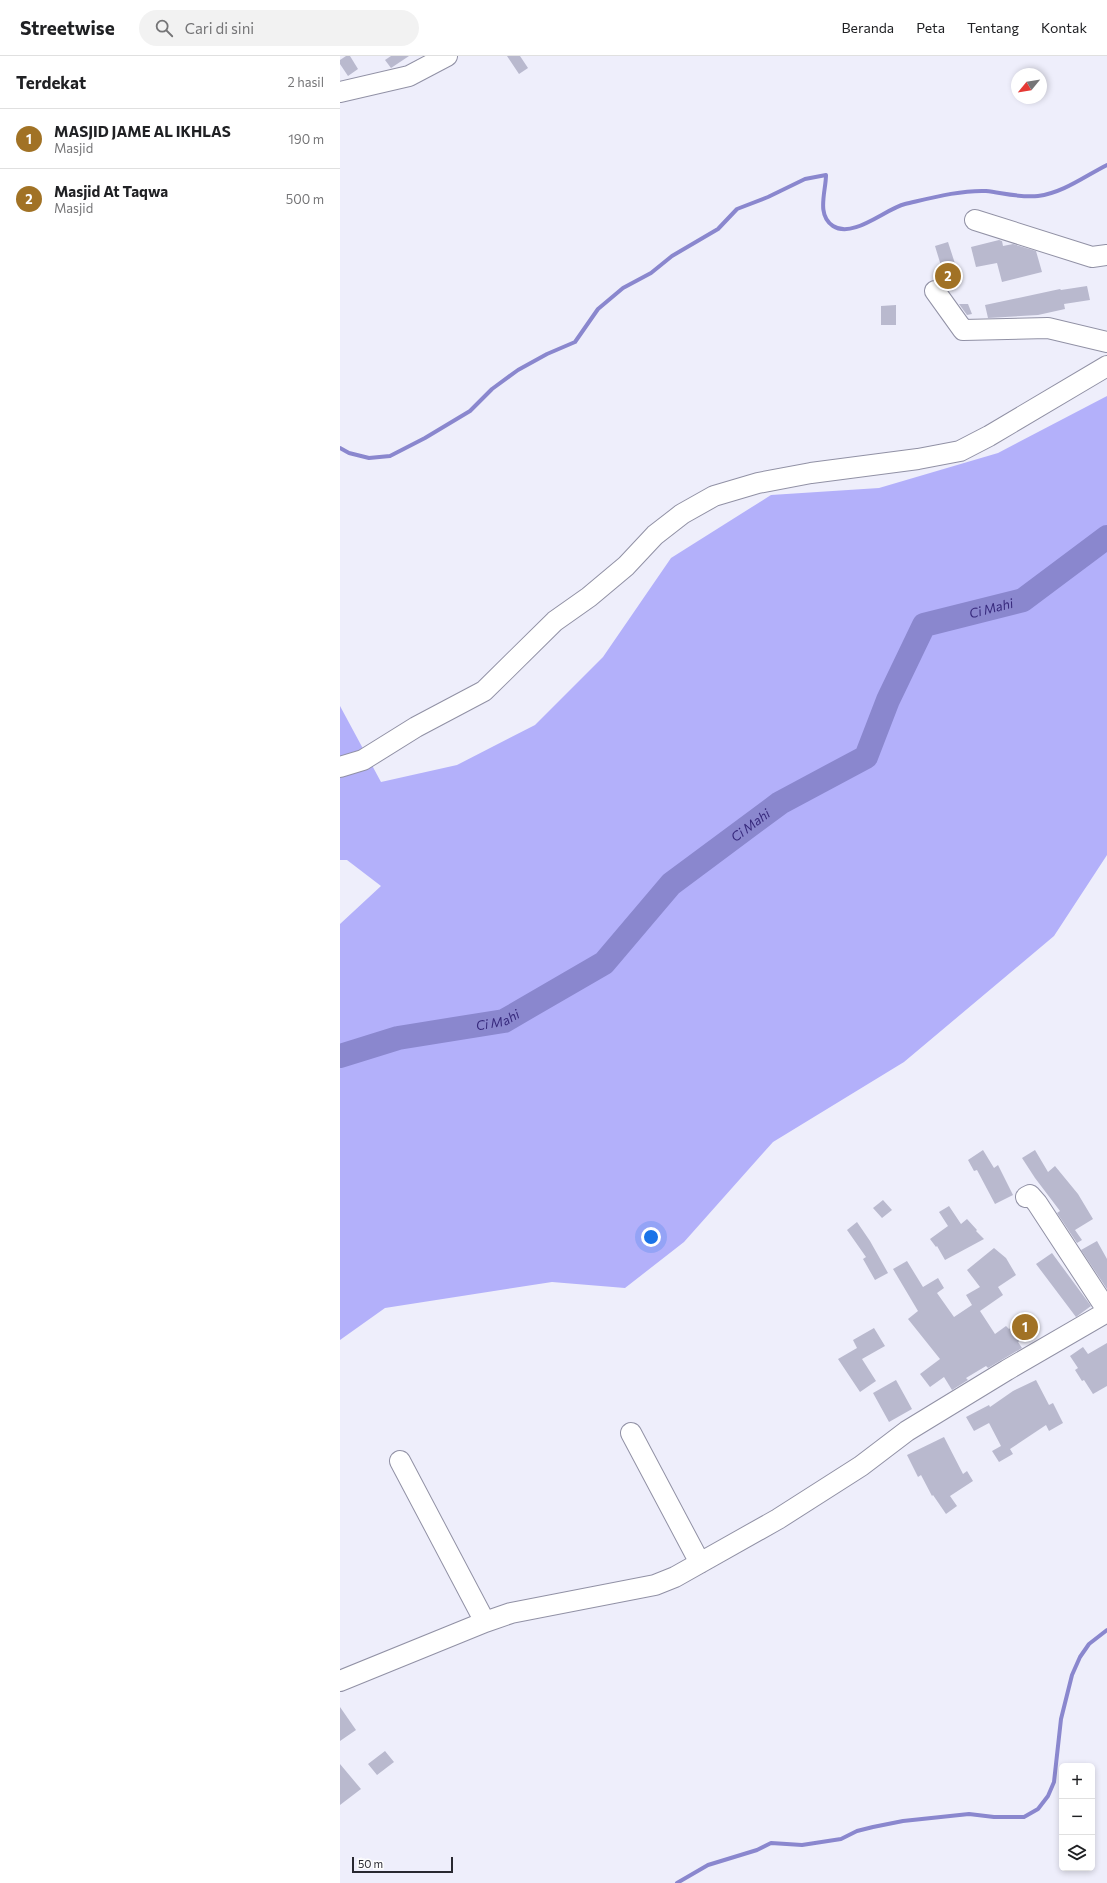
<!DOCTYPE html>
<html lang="id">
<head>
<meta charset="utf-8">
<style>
  :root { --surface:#fff; --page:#f2f2f2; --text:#202124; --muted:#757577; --line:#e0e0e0; --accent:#a17225 }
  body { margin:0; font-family:Commissioner,sans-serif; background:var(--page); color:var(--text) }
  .controls { position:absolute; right:12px; bottom:12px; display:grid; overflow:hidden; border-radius:6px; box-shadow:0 2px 6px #0003 }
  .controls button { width:36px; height:36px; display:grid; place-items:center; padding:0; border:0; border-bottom:1px solid var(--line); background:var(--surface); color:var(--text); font:20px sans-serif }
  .compass { position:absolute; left:671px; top:12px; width:36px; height:36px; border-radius:50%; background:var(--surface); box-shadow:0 2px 6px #0003; rotate:240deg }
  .scale { position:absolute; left:12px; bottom:10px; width:101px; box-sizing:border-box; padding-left:4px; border:2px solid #282830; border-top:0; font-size:11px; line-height:14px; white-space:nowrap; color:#282830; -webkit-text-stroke:3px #fdfdfd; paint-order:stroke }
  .you { position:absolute; left:311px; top:1181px; width:14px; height:14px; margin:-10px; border:3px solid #fff; border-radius:50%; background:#1a73e8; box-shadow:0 0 0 6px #1a73e833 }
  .badge { display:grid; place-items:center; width:26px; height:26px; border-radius:50%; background:var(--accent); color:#fff; font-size:13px; font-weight:700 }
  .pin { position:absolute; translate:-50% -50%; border:2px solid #fff; box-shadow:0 1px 4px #0006 }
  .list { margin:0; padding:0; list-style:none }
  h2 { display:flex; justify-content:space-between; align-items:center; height:52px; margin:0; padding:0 16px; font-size:17px }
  h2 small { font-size:13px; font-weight:400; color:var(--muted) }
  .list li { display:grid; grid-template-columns:26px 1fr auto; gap:12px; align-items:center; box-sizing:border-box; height:60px; padding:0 16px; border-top:1px solid var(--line) }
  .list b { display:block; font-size:15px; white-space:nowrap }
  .list p { margin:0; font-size:13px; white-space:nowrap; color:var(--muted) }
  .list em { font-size:13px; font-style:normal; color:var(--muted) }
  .icon { flex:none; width:22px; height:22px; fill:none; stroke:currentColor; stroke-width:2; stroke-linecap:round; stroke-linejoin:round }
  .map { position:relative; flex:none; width:767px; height:1827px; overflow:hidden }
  header { display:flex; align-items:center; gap:24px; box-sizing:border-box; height:56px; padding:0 20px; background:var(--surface); border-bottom:1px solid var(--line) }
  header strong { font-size:19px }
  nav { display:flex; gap:22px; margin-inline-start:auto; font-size:14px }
  .search { width:280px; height:36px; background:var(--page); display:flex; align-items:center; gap:10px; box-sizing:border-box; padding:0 14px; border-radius:22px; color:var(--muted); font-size:15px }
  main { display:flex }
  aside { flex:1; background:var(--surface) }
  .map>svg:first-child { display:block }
  .forest { fill:#b3b0fa }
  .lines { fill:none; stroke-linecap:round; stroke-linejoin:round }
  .stream { stroke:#8a87ce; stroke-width:4 }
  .river { stroke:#8a87ce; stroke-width:24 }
  .building { fill:#b9b9ce }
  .minor-casing { stroke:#9191a5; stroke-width:22 }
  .minor { stroke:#fff; stroke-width:20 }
  .labels { text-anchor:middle; stroke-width:3; stroke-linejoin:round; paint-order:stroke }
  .water-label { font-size:13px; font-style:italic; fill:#37297c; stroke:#fdfdfd }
</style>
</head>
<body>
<header>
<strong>Streetwise</strong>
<div class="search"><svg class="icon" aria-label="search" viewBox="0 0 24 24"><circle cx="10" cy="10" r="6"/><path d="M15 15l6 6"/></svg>Cari di sini</div>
<nav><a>Beranda</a><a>Peta</a><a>Tentang</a><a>Kontak</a></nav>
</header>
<main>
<aside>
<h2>Terdekat<small>2 hasil</small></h2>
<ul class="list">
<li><span class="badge">1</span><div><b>MASJID JAME AL IKHLAS</b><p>Masjid</p></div><em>190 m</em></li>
<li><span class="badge">2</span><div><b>Masjid At Taqwa</b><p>Masjid</p></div><em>500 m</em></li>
</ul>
</aside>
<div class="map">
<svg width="767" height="1827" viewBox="0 0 767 1827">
  <rect width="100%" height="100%" fill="#eeeefb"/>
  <path class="forest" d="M767,340V799L714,880L564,1006L433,1086L344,1186L285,1232L212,1226L45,1252L0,1284V868L41,830L7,804H0V650L41,726L117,709L195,669L263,601L331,502L431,439L539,432L658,397Z"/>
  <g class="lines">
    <path class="stream" d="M0,392L9,397L29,402L50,400L85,382L130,355L152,333L178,314L207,298L235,286L258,253L283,232L311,217L332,200L378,173L397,153L428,141L465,123L486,119C486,135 476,159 493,170C513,183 545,153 565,148C591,142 620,134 646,135C663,137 681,142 698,140C723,137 745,120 767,109
      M337,1827L368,1809L417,1794L431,1787L462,1789L501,1783L517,1775L533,1771L563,1765L629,1758L654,1761H684L698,1753L708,1740L714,1726L721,1663L732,1619L740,1601L749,1588L767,1574"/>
    <path class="river" id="s1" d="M0,1000L58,982L164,965L264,907L331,828L440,747L526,701L548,644L584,569L683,544L767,481"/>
  </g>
  <path class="building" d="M6,0H10L18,13L8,20L0,8V4Z
    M51,0H69L51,12L45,4Z
    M167,0H180L188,12L179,18Z
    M659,184L662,185L663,190L673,188L696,195L702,216L662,226L657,207L636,211L631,191Z
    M608,186L620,223L617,224V226L604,228L601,226L599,214L602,213L595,190Z
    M747,230L750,244L724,248L725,253L698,259L648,262L645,249L720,233L721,234Z
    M619,248H628L632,258L627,259Z
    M556,249V269H541V250Z
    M643,1094L654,1112L658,1109L673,1139L655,1148L637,1114L634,1115L628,1104Z
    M695,1094L708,1116L715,1110L738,1138L753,1163L735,1174L742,1184L737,1187L717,1157L720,1155L695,1122L682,1102Z
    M543,1144L552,1154L542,1162L533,1152Z
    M609,1150L621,1168L627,1163L637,1174L636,1175L644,1183L605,1204L597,1190L596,1191L590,1183L608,1170L599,1156Z
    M517,1166L530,1185L548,1217L535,1224L523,1203L526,1201L507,1174Z
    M757,1185L767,1203V1233L741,1194Z
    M654,1192L666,1202L676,1219L658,1231L663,1239L640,1255L655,1278L666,1270L669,1273L687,1260L697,1273L678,1286L682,1292L648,1312L646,1310L626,1322L628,1324L612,1334L604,1321L590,1331L580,1318L600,1303L568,1263L578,1255L553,1213L567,1205L583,1231L598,1222L604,1232L597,1237L614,1261L632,1249L626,1239L640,1231L627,1214Z
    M712,1197L751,1250L736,1261L696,1208Z
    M534,1272L545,1290L522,1303L536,1325L520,1336L498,1303L517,1292L513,1284Z
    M767,1287V1330L753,1338L744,1324L742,1325L735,1314L738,1312L730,1300L743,1291L748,1298Z
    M556,1324L572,1353L549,1366L533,1337Z
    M696,1324L709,1349L713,1347L723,1367L709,1375L706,1369L670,1393L673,1398L659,1406L652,1395L661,1390L649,1367L634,1375L626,1361L649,1349L650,1351L673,1335Z
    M604,1381L623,1418L627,1415L633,1425L610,1440L617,1450L606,1458L593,1439L592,1440L581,1419L578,1421L567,1399Z
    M0,1651L16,1674L0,1685Z
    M45,1695L54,1706L37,1719L28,1708Z
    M0,1708L21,1733L0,1749Z"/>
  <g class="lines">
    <g class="minor-casing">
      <path id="minor" d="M0,36L69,20L107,0
        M635,164L752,201L767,199
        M595,235L623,274L708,272L767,286
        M0,711L23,704L76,671L144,635L215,565L249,541L286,510L315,479L342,458L374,440L418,427L471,417L578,403L620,395L649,380L767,310
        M686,1141L690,1139L697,1147L767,1254
        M291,1377L360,1507
        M60,1405L145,1566
        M0,1625L145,1566L171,1557L315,1529L335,1521L438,1463L521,1410L567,1375L667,1314L767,1256"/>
    </g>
    <use href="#minor" class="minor"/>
  </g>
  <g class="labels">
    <g class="water-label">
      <text dy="5" stroke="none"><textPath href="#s1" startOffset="834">Ci Mahi</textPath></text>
      <text dy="5" stroke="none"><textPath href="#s1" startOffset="486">Ci Mahi</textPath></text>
      <text dy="5" stroke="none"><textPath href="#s1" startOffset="162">Ci Mahi</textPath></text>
    </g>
  </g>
</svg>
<div class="controls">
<button>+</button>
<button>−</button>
<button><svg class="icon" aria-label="layers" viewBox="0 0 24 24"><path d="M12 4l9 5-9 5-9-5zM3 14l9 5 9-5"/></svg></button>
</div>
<svg class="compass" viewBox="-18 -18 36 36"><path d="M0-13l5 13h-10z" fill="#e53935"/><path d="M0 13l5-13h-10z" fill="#757577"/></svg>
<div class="scale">50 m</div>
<div class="you"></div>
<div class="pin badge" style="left:685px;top:1271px">1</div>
<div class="pin badge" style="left:608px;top:220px">2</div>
</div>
</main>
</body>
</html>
